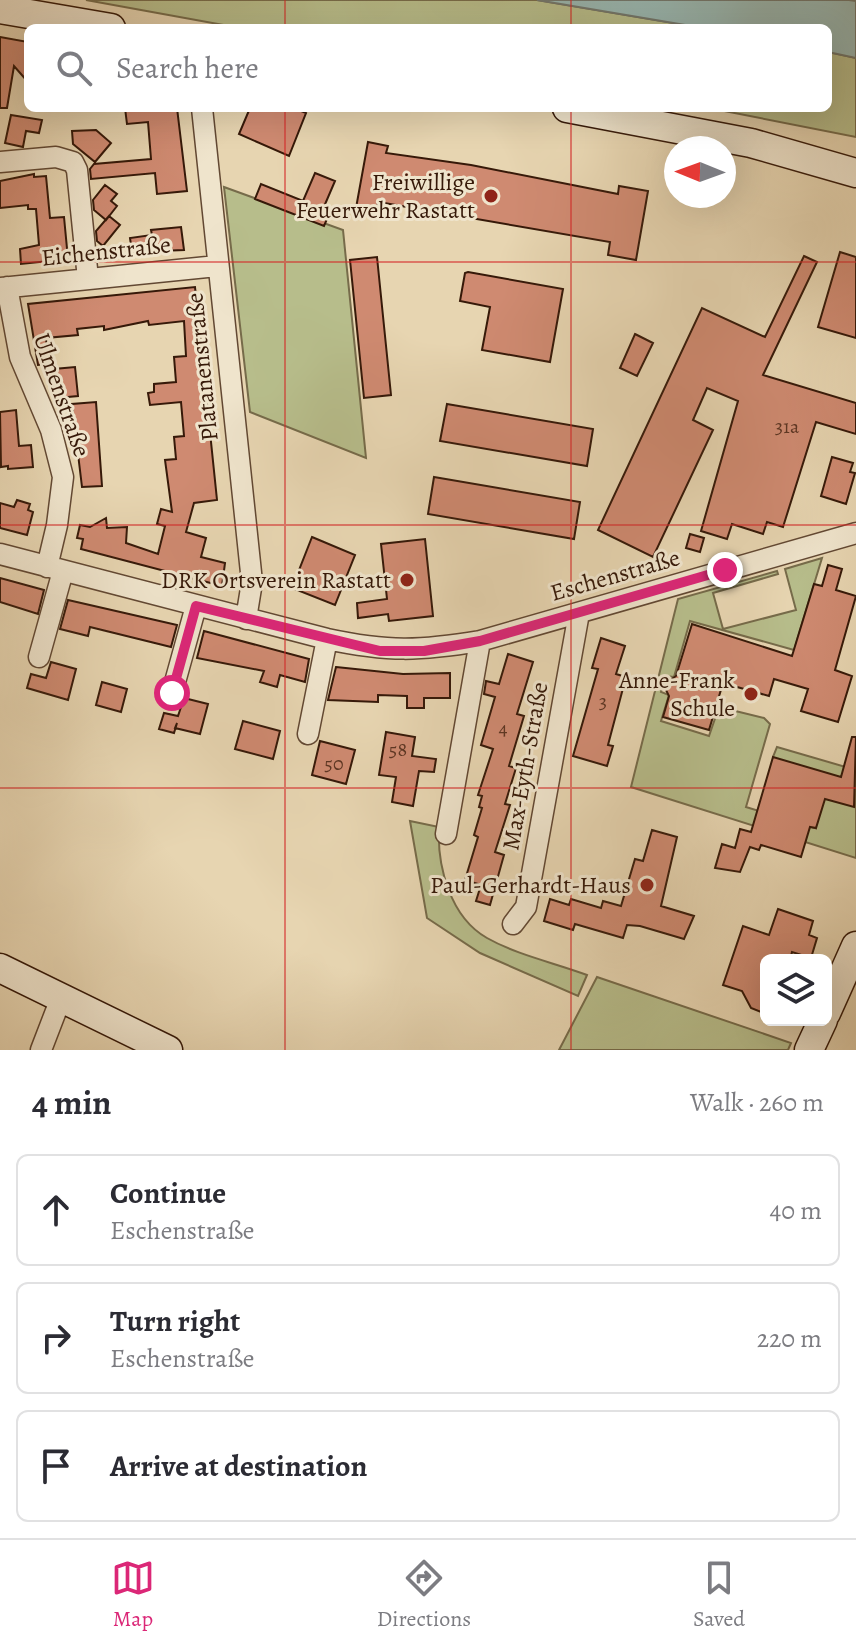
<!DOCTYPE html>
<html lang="en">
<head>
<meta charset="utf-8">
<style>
  :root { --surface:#fff; --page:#f7f7f7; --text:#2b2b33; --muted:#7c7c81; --line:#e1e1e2; --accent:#db2777 }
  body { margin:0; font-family:Alegreya,serif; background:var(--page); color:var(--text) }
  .controls { position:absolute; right:24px; bottom:24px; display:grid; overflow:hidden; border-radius:12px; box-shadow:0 8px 32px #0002 }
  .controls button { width:72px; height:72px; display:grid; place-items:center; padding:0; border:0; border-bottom:2px solid var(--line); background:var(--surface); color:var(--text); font:40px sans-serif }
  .compass { position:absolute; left:664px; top:136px; width:72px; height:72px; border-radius:50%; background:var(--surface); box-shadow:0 8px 32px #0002; rotate:271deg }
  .stop { position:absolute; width:24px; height:24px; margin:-18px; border:6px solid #db2777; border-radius:50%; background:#fff }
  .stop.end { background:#db2777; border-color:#fff; box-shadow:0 2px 8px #0008 }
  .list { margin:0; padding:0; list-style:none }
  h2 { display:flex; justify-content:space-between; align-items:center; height:104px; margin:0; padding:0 32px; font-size:34px }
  h2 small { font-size:26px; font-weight:400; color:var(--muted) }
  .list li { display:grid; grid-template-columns:52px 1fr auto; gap:24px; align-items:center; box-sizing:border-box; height:112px; margin:0 16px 16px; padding:0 16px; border:2px solid var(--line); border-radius:12px }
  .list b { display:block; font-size:30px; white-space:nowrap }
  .list p { margin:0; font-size:26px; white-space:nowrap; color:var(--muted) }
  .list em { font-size:26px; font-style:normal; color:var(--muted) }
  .icon { flex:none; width:44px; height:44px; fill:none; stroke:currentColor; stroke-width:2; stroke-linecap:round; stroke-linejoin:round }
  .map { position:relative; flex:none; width:856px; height:1050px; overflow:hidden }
  .search { position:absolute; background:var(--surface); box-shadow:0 8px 32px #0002; left:24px; right:24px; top:24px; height:88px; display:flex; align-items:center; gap:20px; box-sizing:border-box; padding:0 28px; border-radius:12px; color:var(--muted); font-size:30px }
  .sheet { height:488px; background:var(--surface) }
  nav { display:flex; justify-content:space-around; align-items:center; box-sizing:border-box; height:112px; border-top:2px solid var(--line); background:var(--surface); font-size:22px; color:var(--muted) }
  nav a { display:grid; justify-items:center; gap:4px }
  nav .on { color:var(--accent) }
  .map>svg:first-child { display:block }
  .green { fill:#b7bd8b; stroke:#766b4a; stroke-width:2 }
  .water { fill:#98b8b3; stroke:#71786f; stroke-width:2 }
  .building { fill:#cf8a71; stroke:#361909; stroke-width:2 }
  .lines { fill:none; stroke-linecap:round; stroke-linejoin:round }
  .street-casing { stroke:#624833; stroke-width:23 }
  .secondary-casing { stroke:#361909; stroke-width:31 }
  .street { stroke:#efe4cc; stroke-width:20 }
  .secondary { stroke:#efe4cc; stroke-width:28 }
  .route { stroke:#db2777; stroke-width:10 }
  .grid { fill:none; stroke:#d62828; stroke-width:2; stroke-opacity:0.55 }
  .poi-dot { fill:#8f2418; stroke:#efe4cc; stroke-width:3 }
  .labels { text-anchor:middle; stroke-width:6; stroke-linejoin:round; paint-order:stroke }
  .number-label { font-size:20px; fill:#5c3523 }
  .poi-label { font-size:24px; fill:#361909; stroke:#efe4cc; text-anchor:end }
  .street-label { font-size:24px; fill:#361909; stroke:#efe4cc }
</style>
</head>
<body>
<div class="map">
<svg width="856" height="1050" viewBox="0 0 856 1050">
  <rect width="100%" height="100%" fill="#e7d5b1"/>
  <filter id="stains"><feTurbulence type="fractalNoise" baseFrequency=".0025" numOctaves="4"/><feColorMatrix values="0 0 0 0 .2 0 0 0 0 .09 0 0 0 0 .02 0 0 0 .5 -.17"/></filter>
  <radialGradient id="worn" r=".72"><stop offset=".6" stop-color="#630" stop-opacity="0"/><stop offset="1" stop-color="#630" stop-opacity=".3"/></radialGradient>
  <path class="green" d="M86,0H537L703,28H240Z
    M828,52L856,58V137L709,108H828Z
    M224,187L343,230L366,458L250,412Z
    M822,558L794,650L690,621L674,677L666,676L661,692L669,695L661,721L709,736L719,707L764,718L770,724L746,807L815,828L773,757L777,747L856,770V858L631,787L678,599L777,571L778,574L713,593L723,629L796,610L785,569Z
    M410,821L439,827C437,866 450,917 487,938C517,955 555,963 587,975L578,996L480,953L427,918Z
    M597,977L791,1043L788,1050H559Z"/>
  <path class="water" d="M537,0H849L856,1V58L828,52V28H703Z"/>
  <path class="building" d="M0,37L28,42V82L14,66L7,108H0Z
    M125,108H177L187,191L157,194L155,173L91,179L90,169L94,164L151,159L148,122L127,124Z
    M250,108H294L306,113L289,156L239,134Z
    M11,115L42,120L39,133L26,131L23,147L5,143Z
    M96,130L111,143L95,162L73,144L72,131Z
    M368,142L388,146L386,153L471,165L618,194L619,186L648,191L636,260L608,255L610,242L378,202L376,212L356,208Z
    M315,173L335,181L323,209L330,212L324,226L255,199L261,184L303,201Z
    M34,174V177L46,176L50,218L64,217L68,259L21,264L20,249L39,245L36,209H28V205L0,208V181Z
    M105,185L117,194L111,201L117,206L106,220L94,210L93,200Z
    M109,216L120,225L103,246L97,241L96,231Z
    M181,227L184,250L132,252L130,238L152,235L151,230Z
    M840,252L856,257V338L818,327Z
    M804,256L817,262L763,375L856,403V434L816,422L783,527L767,522L763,534L732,524L727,539L701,531L738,401L707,388L693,420L713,430L653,557L598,530L702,308L765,337Z
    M377,257L391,395L364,398L350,260Z
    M468,272L563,289L550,362L482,350L490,307L460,301L465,273Z
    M195,287L217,500L194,503L186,532L206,538L201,557L225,563L222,586L81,549L83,539L77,538L80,525L90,527L106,518L107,528L127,527L126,543L158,554L165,526L157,524L161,509L172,512L165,460L176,459L174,437L184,436L181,402L150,405L148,393L154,392V384L176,382L174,357L186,356L184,321L149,325L148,321L104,330V326L77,329L78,335L46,338L48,364L38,365L28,304Z
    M635,334L653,343L637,376L620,368Z
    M75,367L78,396L57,398L54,369Z
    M96,402L102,486L82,487L72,404Z
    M447,404L593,429L587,466L440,441Z
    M16,410L19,446L31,445L33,467L8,469V466L1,467L0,412Z
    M832,457L853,463L850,472L855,473L846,504L821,496Z
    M434,477L580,502L574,539L428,514Z
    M17,500L30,504L28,510L33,512L27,535L0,528V503L14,507Z
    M690,534L704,538L700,552L686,548Z
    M312,537L355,555L335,605L292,588Z
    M425,539L433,616L389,621L388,614L358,618L357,603L387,599L381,544Z
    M828,565L842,569L836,590L856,596L835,670L852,676L838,722L801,711L808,689L774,679L769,696L723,683L709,730L663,717L669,696L666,690L669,681L676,676L692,624L792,656L814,584L822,586Z
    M0,578L44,590L38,614L0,602Z
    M68,600L177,625L171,647L90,627L88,636L60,629Z
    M204,631L309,659L305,682L280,675L277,687L260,682L264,671L197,658Z
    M601,638L625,646L616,674L626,677L608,745L613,746L607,766L573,756L598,669L592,668Z
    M508,654L533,662L517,714L524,716L509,766L516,768L505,804L510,805L495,852L504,855L490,905L476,901L481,885L465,880L478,837L474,835L482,808L479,807L482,796L478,795L493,749L481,745L495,697L484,694L486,681L499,684Z
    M51,662L76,669L68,700L27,688L31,674L46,678Z
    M336,667L403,674L450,673V698H424V708H407V696L378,695V702L328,700Z
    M102,682L127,689L121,712L96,705Z
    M184,698L208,704L200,734L175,728L177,723L174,733L159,729L164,713L178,716Z
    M243,721L280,731L273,759L235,749Z
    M386,732L415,737L412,756L436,759L434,772L419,771L413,806L392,802L396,777L379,775Z
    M852,737H856L854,807L825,799L816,828L810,827L801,857L761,845L759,850L750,847L740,872L715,868L722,844L735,848L740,829L751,832L773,757L841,777Z
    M320,741L355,750L346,784L312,775Z
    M652,830L677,837L661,906L694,916L684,939L640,926L627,925L623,938L575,924L573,930L544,921L550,899L569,905L571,899L601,908L603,901L621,906L635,859L643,861Z
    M778,909L813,921L809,935L817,938L811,958L792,952L790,960H766V1014L751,1008L742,991L723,985L743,926L769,935Z"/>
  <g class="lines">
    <g class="street-casing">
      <path id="street" d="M202,108L252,582L246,619
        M0,162L56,157L73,162L77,170L88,279
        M7,287L20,357L51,430L63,477L57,525L47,567
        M0,288L217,266
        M0,554L327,639C388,652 420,651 480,641L856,533
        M39,657L63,571
        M172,693L196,606
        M308,734L327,639
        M446,834L480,641
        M513,924L526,907L579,613
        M41,1050L61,998"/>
    </g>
    <g class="secondary-casing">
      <path id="secondary" d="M0,9L111,28
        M567,108L751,143L856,173
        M0,968L168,1050
        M826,1013L856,946
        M809,1050L823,1020"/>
    </g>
    <use href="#street" class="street"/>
    <use href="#secondary" class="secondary"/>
  </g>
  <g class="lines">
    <path class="route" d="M172,693L196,606L380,651H424L480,641L725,570"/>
  </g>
  <path class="grid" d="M285,0V28M571,0V28M285,108V1050M571,108V1050M0,262H856M0,525H856M0,788H856"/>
  <g class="poi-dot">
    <circle cx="491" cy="196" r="8"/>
    <circle cx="407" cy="580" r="8"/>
    <circle cx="751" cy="694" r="8"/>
    <circle cx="647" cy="885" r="8"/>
  </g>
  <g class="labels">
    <g class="number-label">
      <text x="787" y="433">31a</text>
      <text x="603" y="708">3</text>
      <text x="503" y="735">4</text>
      <text x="398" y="756">58</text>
      <text x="334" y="770">50</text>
    </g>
    <g class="poi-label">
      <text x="475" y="190">Freiwillige<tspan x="475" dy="28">Feuerwehr Rastatt</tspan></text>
      <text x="391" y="588">DRK Ortsverein Rastatt</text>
      <text x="735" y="688">Anne-Frank<tspan x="735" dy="28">Schule</tspan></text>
      <text x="631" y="893">Paul-Gerhardt-Haus</text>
    </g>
    <g class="street-label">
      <text transform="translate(106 251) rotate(-6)" y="8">Eichenstraße</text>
      <text transform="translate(202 367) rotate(-96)" y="8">Platanenstraße</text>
      <text transform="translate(62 395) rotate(71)" y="8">Ulmenstraße</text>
      <text transform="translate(615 575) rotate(-16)" y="8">Eschenstraße</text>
      <text transform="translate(525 766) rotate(-80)" y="8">Max-Eyth-Straße</text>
    </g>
  </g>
  <rect width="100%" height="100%" filter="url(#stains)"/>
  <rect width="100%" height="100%" fill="url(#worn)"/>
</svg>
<div class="controls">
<button><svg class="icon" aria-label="layers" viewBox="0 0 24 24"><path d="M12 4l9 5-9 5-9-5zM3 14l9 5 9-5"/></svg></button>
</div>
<svg class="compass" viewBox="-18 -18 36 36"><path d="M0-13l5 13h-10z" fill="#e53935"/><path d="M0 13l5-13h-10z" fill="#7c7c81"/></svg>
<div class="stop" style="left:172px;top:693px"></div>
<div class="stop end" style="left:725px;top:570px"></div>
<div class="search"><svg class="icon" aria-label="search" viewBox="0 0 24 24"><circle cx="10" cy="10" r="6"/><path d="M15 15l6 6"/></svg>Search here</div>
</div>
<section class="sheet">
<h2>4 min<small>Walk · 260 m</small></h2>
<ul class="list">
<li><svg class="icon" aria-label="ahead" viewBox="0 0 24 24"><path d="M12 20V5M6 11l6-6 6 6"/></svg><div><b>Continue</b><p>Eschenstraße</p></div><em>40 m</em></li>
<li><svg class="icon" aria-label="right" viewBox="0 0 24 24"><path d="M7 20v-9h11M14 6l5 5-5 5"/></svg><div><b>Turn right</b><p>Eschenstraße</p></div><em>220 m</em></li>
<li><svg class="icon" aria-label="arrive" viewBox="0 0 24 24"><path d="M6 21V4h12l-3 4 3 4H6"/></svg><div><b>Arrive at destination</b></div></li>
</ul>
</section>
<nav>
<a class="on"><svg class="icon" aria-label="map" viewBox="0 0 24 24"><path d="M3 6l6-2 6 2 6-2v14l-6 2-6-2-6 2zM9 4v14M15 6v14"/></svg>Map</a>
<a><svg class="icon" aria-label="directions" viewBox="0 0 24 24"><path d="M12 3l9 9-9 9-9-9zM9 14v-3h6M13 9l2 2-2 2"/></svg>Directions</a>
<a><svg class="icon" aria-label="saved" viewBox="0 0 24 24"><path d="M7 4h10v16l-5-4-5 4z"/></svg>Saved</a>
</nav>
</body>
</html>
